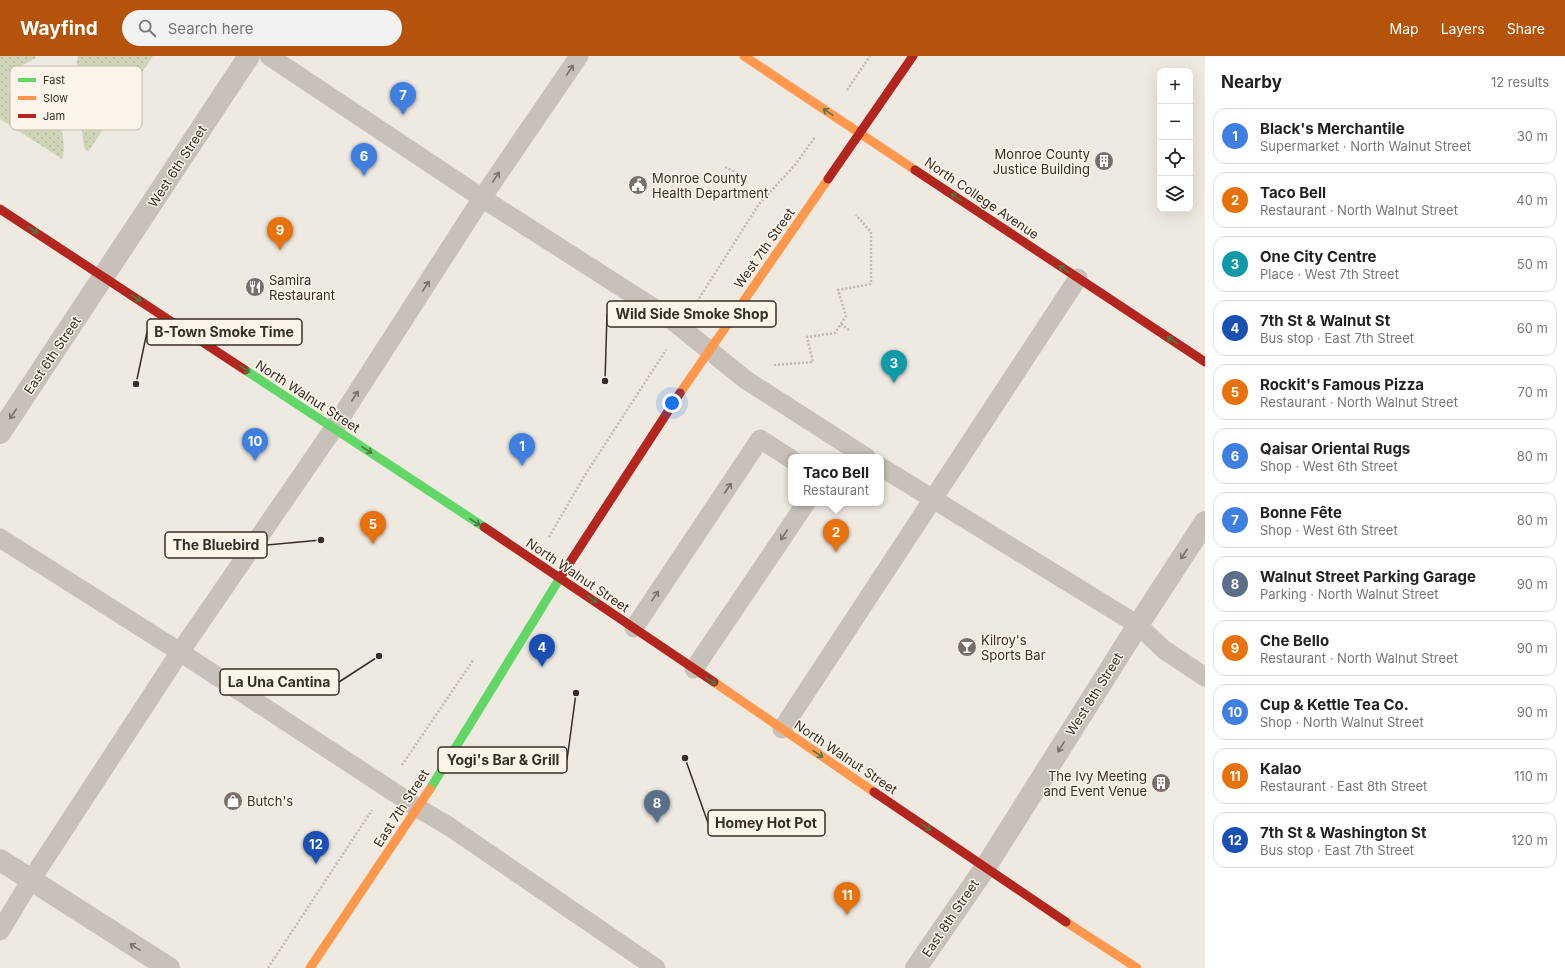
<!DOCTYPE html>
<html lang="en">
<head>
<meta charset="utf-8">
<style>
  :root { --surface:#fff; --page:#f2f2f2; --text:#222; --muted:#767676; --line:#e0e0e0; --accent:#b45309 }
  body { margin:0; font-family:Inter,sans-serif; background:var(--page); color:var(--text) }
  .controls { position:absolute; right:12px; top:12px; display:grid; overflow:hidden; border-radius:8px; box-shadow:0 4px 16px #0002 }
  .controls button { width:36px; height:36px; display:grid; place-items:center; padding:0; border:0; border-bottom:1px solid var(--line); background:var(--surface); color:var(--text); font:20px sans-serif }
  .you { position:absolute; left:672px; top:347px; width:14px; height:14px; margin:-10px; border:3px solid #fff; border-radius:50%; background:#1a73e8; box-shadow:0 0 0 6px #1a73e833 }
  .badge { display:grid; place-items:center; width:26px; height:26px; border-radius:50%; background:var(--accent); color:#fff; font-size:13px; font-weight:700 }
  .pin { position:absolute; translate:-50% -33px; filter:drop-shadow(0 1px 2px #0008) }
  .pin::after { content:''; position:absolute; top:21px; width:14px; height:12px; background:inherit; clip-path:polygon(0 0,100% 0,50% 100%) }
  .popup { position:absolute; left:788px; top:398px; width:96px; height:52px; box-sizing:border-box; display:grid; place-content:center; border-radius:8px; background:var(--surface); filter:drop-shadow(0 1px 3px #0005); font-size:13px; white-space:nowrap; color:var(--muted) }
  .popup b { font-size:15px; color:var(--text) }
  .popup::after { content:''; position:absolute; left:50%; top:100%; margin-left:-8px; border:8px solid transparent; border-top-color:var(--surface) }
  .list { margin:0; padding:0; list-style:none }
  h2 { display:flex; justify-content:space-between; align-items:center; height:52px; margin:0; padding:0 16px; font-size:17px }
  h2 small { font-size:13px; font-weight:400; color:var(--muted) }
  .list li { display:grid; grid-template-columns:26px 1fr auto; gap:12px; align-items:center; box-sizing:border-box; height:56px; margin:0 8px 8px; padding:0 8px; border:1px solid var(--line); border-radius:12px }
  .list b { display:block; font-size:15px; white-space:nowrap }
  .list p { margin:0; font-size:13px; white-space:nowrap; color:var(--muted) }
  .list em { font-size:13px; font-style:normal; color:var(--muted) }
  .icon { flex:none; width:22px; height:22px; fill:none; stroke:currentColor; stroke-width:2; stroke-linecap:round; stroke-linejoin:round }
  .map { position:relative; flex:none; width:1205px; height:912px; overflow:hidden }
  header { display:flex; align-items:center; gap:24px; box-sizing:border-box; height:56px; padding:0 20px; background:var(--accent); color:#fff }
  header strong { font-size:19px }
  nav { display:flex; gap:22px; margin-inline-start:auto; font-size:14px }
  .search { width:280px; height:36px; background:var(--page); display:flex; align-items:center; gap:10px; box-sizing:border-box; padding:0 14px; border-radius:22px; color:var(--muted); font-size:15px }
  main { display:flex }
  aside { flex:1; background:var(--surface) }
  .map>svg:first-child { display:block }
  .grass { fill:url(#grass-dots) }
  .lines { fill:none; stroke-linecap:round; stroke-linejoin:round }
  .path { stroke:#c1bab2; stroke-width:2.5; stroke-dasharray:2 2; stroke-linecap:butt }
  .lane { stroke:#c8c1ba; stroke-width:19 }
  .street { stroke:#c8c1ba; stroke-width:22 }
  .fast { stroke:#63d668; stroke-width:9 }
  .slow { stroke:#ff974d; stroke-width:9 }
  .jam { stroke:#b3261e; stroke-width:9 }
  .oneway { stroke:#797069 }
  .oneway2 { stroke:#4c7a44 }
  .labels { text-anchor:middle; stroke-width:3; stroke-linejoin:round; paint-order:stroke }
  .poi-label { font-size:13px; fill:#392e27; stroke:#fbf4e8; text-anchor:start }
  .street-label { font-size:13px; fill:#392e27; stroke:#fbf4e8 }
  .key { fill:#fbf4e8; stroke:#c1b9ae; stroke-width:1 }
  .key-label { font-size:11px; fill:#392e27 }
  .leader { fill:none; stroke:#392e27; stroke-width:1.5 }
  .callout-dot { fill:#392e27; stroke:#fbf4e8; stroke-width:1.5 }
  .callout { fill:#fbf4e8; stroke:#392e27; stroke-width:1.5 }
  .callout-label { font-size:14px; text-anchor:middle; font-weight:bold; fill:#392e27 }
</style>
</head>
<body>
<header>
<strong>Wayfind</strong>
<div class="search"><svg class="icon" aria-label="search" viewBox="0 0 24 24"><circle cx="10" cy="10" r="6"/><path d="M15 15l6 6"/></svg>Search here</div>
<nav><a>Map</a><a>Layers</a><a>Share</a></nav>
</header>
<main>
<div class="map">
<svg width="1205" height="912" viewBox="0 0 1205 912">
  <defs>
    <pattern id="grass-dots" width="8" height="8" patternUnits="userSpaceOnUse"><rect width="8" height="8" fill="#ced5b9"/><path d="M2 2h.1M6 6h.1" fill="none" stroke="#b2b79f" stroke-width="1.8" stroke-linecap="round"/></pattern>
  </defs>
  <rect width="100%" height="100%" fill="#eee9e1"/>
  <path class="grass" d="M0,0H35L36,2L9,16V35L20,43L48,34C54,54 69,83 62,103L0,63Z
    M78,0H153L88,96L84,91C81,60 72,31 78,0Z"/>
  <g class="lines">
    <path class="path" d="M847,34L870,0
      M725,111L737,117
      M695,249L759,148L795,109L815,81
      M841,268L849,274
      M774,309L813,306L807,281L835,277L846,260L838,234L871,228V176L856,159
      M549,481L585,419L666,294
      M402,709L474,603
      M268,912L372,754"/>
    <path class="lane" d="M269,0L482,142L668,261L746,324L866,401
      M881,411L1138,569L1163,593L1205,621
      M0,482L180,596L418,752L450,771L656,912
      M634,572L760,383L791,403
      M694,613L806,447
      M782,673L1078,222
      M0,875L31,824L180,596L334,372L482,142L579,0"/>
    <path class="street" d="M0,377L249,0
      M0,804L169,912
      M916,912L985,812L1138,569L1205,466"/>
    <path class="fast" d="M245,314L484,471
      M430,733L563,517"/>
    <path class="slow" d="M744,0L915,114
      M680,337L828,123
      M714,626L874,736
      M1066,866L1137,912
      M310,912L430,733"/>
    <path class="jam" d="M915,114L1205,306
      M828,123L913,0
      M0,153L245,314
      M484,471L714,626
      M563,517L680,337
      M874,736L1066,866"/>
  </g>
  <defs><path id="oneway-shaft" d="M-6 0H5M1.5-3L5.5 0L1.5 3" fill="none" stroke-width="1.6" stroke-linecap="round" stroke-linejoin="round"/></defs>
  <g class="oneway">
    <use href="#oneway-shaft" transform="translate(570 14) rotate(-56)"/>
    <use href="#oneway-shaft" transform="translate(496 121) rotate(-56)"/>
    <use href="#oneway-shaft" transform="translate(426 230) rotate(-57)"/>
    <use href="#oneway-shaft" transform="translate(355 340) rotate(-57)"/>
    <use href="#oneway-shaft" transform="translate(13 358) rotate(124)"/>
    <use href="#oneway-shaft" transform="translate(728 432) rotate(-56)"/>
    <use href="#oneway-shaft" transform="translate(784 479) rotate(124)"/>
    <use href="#oneway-shaft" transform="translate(1184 498) rotate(123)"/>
    <use href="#oneway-shaft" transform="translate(655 540) rotate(-56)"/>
    <use href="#oneway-shaft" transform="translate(1061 691) rotate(122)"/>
    <use href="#oneway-shaft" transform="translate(135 891) rotate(-148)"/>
  </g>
  <g class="oneway2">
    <use href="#oneway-shaft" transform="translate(828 56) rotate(-146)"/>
    <use href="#oneway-shaft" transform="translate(956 141) rotate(-146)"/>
    <use href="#oneway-shaft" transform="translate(33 174) rotate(33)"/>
    <use href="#oneway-shaft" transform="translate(1064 213) rotate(-146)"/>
    <use href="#oneway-shaft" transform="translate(136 242) rotate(33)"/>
    <use href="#oneway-shaft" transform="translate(1172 284) rotate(-147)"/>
    <use href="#oneway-shaft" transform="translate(245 313) rotate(33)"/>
    <use href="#oneway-shaft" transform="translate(367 394) rotate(33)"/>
    <use href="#oneway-shaft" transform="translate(475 466) rotate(33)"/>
    <use href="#oneway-shaft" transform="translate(592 543) rotate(35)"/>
    <use href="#oneway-shaft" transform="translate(711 625) rotate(34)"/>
    <use href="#oneway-shaft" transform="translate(818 698) rotate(34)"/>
    <use href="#oneway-shaft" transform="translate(926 771) rotate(34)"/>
  </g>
  <defs>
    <g id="building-disc" transform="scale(1)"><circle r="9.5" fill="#786f68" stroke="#fbf4e8"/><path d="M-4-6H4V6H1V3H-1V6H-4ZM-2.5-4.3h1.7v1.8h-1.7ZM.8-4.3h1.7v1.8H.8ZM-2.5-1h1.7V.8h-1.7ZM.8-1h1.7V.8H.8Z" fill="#fff"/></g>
    <g id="civic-disc" transform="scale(1)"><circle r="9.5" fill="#786f68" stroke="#fbf4e8"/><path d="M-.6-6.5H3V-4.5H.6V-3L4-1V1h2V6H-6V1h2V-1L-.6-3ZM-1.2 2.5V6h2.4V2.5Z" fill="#fff"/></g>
    <g id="restaurant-disc" transform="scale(1)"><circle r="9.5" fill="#786f68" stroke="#fbf4e8"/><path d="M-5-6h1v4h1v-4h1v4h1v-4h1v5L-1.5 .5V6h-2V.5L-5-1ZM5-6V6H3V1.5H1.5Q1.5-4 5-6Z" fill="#fff"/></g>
    <g id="bar-disc" transform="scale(1)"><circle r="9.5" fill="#786f68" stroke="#fbf4e8"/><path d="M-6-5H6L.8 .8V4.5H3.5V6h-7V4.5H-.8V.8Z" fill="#fff"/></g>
    <g id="shop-disc" transform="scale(1)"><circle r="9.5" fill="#786f68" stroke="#fbf4e8"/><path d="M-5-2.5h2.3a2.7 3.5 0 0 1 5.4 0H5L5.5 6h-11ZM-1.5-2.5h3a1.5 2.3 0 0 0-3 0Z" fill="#fff"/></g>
  </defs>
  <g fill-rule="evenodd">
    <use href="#building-disc" x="1104" y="105"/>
    <use href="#civic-disc" x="638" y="129"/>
    <use href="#restaurant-disc" x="255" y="231"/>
    <use href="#bar-disc" x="967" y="591"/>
    <use href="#building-disc" x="1161" y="727"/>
    <use href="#shop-disc" x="233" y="745"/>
  </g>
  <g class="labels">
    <g class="poi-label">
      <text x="1090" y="103" text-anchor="end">Monroe County<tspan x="1090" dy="15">Justice Building</tspan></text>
      <text x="652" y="127">Monroe County<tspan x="652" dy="15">Health Department</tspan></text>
      <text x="269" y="229">Samira<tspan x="269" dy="15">Restaurant</tspan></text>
      <text x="981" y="589">Kilroy's<tspan x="981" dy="15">Sports Bar</tspan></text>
      <text x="1147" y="725" text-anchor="end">The Ivy Meeting<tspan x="1147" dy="15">and Event Venue</tspan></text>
      <text x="247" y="750">Butch's</text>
    </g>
    <g class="street-label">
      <text transform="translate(177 110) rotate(-57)" y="5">West 6th Street</text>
      <text transform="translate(982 142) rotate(34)" y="5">North College Avenue</text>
      <text transform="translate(764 192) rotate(-55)" y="5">West 7th Street</text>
      <text transform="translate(52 299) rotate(-56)" y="5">East 6th Street</text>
      <text transform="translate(308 340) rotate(33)" y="5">North Walnut Street</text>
      <text transform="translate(578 519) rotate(34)" y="5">North Walnut Street</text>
      <text transform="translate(1094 638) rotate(-58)" y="5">West 8th Street</text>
      <text transform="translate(846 701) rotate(34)" y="5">North Walnut Street</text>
      <text transform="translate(401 752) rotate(-57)" y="5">East 7th Street</text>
      <text transform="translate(950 862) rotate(-56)" y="5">East 8th Street</text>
    </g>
  </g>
  <rect x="10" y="10" width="132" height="64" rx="6" class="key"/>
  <rect x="18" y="22" width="18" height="4" fill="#63d668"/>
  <rect x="18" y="40" width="18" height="4" fill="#ff974d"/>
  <rect x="18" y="58" width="18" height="4" fill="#b3261e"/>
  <g class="key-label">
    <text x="43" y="28">Fast</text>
    <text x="43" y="46">Slow</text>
    <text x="43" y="64">Jam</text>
  </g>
  <path class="leader" d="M605 325L607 258M136 328L147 276M321 484L267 489M379 600L339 626M576 637L567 704M685 702L708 767"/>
  <g class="callout-dot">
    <circle cx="605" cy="325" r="4"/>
    <circle cx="136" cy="328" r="4"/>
    <circle cx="321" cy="484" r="4"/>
    <circle cx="379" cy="600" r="4"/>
    <circle cx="576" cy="637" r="4"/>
    <circle cx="685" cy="702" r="4"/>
  </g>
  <g class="callout">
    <rect x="607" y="245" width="169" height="26" rx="4"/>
    <rect x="147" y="263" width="155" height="26" rx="4"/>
    <rect x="165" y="476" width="102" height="26" rx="4"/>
    <rect x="220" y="613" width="119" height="26" rx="4"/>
    <rect x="438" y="691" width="129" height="26" rx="4"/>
    <rect x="708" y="754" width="117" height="26" rx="4"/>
  </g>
  <g class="callout-label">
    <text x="692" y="263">Wild Side Smoke Shop</text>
    <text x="224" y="281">B-Town Smoke Time</text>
    <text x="216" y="494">The Bluebird</text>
    <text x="279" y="631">La Una Cantina</text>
    <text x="503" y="709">Yogi's Bar &amp; Grill</text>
    <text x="766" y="772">Homey Hot Pot</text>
  </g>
</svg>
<div class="controls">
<button>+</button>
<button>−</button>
<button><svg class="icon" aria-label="locate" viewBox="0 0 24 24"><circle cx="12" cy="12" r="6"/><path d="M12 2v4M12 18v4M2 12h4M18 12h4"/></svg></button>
<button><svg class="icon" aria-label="layers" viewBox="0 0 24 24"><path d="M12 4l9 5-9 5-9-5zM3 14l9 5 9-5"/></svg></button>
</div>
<div class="you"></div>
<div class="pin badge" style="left:522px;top:410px;background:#3f7fe0">1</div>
<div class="pin badge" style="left:836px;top:496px;background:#e8710a">2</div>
<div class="popup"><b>Taco Bell</b>Restaurant</div>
<div class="pin badge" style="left:894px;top:327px;background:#0f9aa8">3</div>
<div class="pin badge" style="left:542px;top:611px;background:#1a4fb4">4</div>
<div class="pin badge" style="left:373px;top:488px;background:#e8710a">5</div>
<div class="pin badge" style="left:364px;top:120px;background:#3f7fe0">6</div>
<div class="pin badge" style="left:403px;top:59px;background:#3f7fe0">7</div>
<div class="pin badge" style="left:657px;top:767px;background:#5c6f8a">8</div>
<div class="pin badge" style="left:280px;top:194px;background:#e8710a">9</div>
<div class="pin badge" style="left:255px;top:405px;background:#3f7fe0">10</div>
<div class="pin badge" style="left:847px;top:859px;background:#e8710a">11</div>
<div class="pin badge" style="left:316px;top:808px;background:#1a4fb4">12</div>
</div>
<aside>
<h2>Nearby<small>12 results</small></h2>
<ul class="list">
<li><span class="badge" style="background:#3f7fe0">1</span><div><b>Black's Merchantile</b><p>Supermarket · North Walnut Street</p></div><em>30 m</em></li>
<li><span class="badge" style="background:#e8710a">2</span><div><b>Taco Bell</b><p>Restaurant · North Walnut Street</p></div><em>40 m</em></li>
<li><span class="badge" style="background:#0f9aa8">3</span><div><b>One City Centre</b><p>Place · West 7th Street</p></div><em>50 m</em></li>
<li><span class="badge" style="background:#1a4fb4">4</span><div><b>7th St &amp; Walnut St</b><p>Bus stop · East 7th Street</p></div><em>60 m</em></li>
<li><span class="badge" style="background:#e8710a">5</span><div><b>Rockit's Famous Pizza</b><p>Restaurant · North Walnut Street</p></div><em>70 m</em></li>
<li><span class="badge" style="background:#3f7fe0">6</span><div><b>Qaisar Oriental Rugs</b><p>Shop · West 6th Street</p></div><em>80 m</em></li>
<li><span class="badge" style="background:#3f7fe0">7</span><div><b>Bonne Fête</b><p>Shop · West 6th Street</p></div><em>80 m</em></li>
<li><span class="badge" style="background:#5c6f8a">8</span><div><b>Walnut Street Parking Garage</b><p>Parking · North Walnut Street</p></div><em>90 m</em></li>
<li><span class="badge" style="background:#e8710a">9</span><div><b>Che Bello</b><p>Restaurant · North Walnut Street</p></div><em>90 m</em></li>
<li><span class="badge" style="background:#3f7fe0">10</span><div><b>Cup &amp; Kettle Tea Co.</b><p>Shop · North Walnut Street</p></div><em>90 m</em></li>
<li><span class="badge" style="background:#e8710a">11</span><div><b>Kalao</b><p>Restaurant · East 8th Street</p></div><em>110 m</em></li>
<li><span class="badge" style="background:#1a4fb4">12</span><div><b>7th St &amp; Washington St</b><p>Bus stop · East 7th Street</p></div><em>120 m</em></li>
</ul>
</aside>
</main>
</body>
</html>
